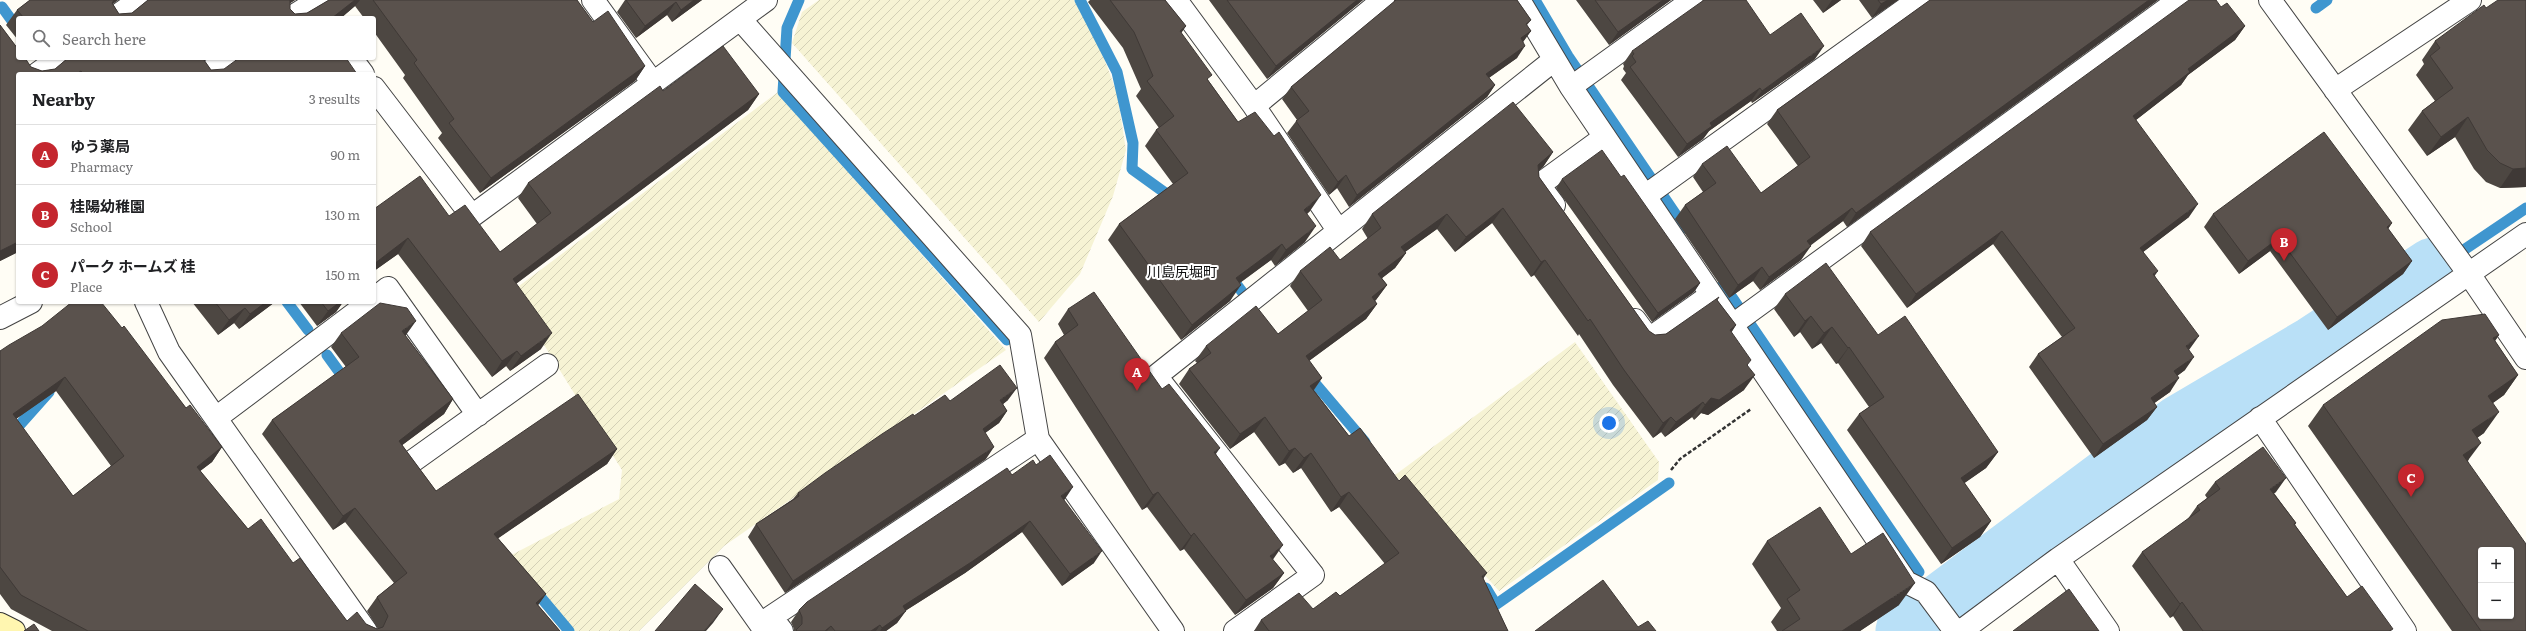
<!DOCTYPE html>
<html lang="en">
<head>
<meta charset="utf-8">
<style>
  :root { --surface:#fff; --page:#f2f2f2; --text:#202124; --muted:#757577; --line:#e0e0e0; --accent:#c4262e }
  body { margin:0; font-family:Literata,"Noto Sans JP",serif; background:var(--page); color:var(--text) }
  .controls { position:absolute; right:12px; bottom:12px; display:grid; overflow:hidden; border-radius:4px; box-shadow:0 1px 3px #0004 }
  .controls button { width:36px; height:36px; display:grid; place-items:center; padding:0; border:0; border-bottom:1px solid var(--line); background:var(--surface); color:var(--text); font:20px sans-serif }
  .you { position:absolute; left:1609px; top:423px; width:14px; height:14px; margin:-10px; border:3px solid #fff; border-radius:50%; background:#1a73e8; box-shadow:0 0 0 6px #1a73e833 }
  .badge { display:grid; place-items:center; width:26px; height:26px; border-radius:50%; background:var(--accent); color:#fff; font-size:13px; font-weight:700 }
  .pin { position:absolute; translate:-50% -33px; filter:drop-shadow(0 1px 2px #0008) }
  .pin::after { content:''; position:absolute; top:21px; width:14px; height:12px; background:inherit; clip-path:polygon(0 0,100% 0,50% 100%) }
  .list { margin:0; padding:0; list-style:none }
  h2 { display:flex; justify-content:space-between; align-items:center; height:52px; margin:0; padding:0 16px; font-size:17px }
  h2 small { font-size:13px; font-weight:400; color:var(--muted) }
  .list li { display:grid; grid-template-columns:26px 1fr auto; gap:12px; align-items:center; box-sizing:border-box; height:60px; padding:0 16px; border-top:1px solid var(--line) }
  .list b { display:block; font-size:15px; white-space:nowrap }
  .list p { margin:0; font-size:13px; white-space:nowrap; color:var(--muted) }
  .list em { font-size:13px; font-style:normal; color:var(--muted) }
  .icon { flex:none; width:22px; height:22px; fill:none; stroke:currentColor; stroke-width:2; stroke-linecap:round; stroke-linejoin:round }
  .map { position:relative; flex:none; width:2526px; height:631px; overflow:hidden }
  .search { position:absolute; background:var(--surface); box-shadow:0 1px 3px #0004; left:16px; top:16px; width:360px; height:44px; display:flex; align-items:center; gap:10px; box-sizing:border-box; padding:0 14px; border-radius:4px; color:var(--muted); font-size:15px }
  .panel { position:absolute; background:var(--surface); box-shadow:0 1px 3px #0004; left:16px; top:72px; width:360px; height:232px; border-radius:4px }
  .map>svg:first-child { display:block }
  .farmland { fill:url(#farmland-furrows) }
  .water { fill:#b9e0f7; stroke:#3f96cf }
  .lines { fill:none; stroke-linecap:round; stroke-linejoin:round }
  .stream { stroke:#3f96cf; stroke-width:11 }
  .river { stroke:#b9e0f7; stroke-width:65 }
  .service-casing { stroke:#444; stroke-width:23 }
  .minor-casing { stroke:#444; stroke-width:24 }
  .secondary-casing { stroke:#333; stroke-width:24 }
  .path { stroke:#333; stroke-width:2.5; stroke-dasharray:4 2; stroke-linecap:butt }
  .service { stroke:#fff; stroke-width:21 }
  .minor { stroke:#fff; stroke-width:22 }
  .secondary { stroke:#fff6b0; stroke-width:22 }
  .wall { fill:#4d4742; fill-rule:evenodd }
  .shaded-wall { fill:#3f3936 }
  .building { fill:#5a524d; stroke:#3f3936; fill-rule:evenodd }
  .labels { text-anchor:middle; stroke-width:4; stroke-linejoin:round; paint-order:stroke }
  .neighbourhood-label { font-size:14px; fill:#111; stroke:#fff }
</style>
</head>
<body>
<div class="map">
<svg width="2526" height="631" viewBox="0 0 2526 631">
  <defs>
    <pattern id="farmland-furrows" width="10" height="10" patternUnits="userSpaceOnUse"><rect width="10" height="10" fill="#f6f3d4"/><path d="M-1 1l2-2M0 10L10 0M9 11l2-2" fill="none" stroke="#d2cfb5"/></pattern>
  </defs>
  <rect width="100%" height="100%" fill="#fffdf5"/>
  <path class="farmland" d="M819,0H1074L1099,45L1117,93L1126,150L1113,196L1080,274L1039,322L792,43L802,12Z
    M778,92L1006,350L724,546L639,631H571L500,561L619,499L622,470L511,292Z
    M1575,342L1659,462L1658,480L1499,591L1395,475Z"/>
  <path class="water" d="M2064,487L2081,510L1955,604L1946,591L1964,573L1958,564Z"/>
  <g class="lines">
    <path class="stream" d="M799,0L787,28L783,92L1007,340
      M1080,0L1117,72L1133,143L1132,169L1175,200
      M1535,0L1568,56L1685,228
      M2,7L18,29
      M2316,8L2327,0
      M2434,270L2526,208
      M1231,277L1252,305
      M1723,284L1919,572
      M287,302L308,330
      M327,355L348,384
      M1308,375L1365,442
      M0,447L49,392
      M533,588L569,631
      M1486,588L1495,603
      M1491,608L1669,483
      M1888,631L1915,609"/>
    <path class="river" d="M1908,631L2181,427L2315,348L2434,270"/>
    <g class="service-casing">
      <path id="service" d="M1571,87L1692,0
        M1732,325L2178,0"/>
    </g>
    <g class="minor-casing">
      <path id="minor" d="M593,0L653,83
        M1176,0L1254,106L1338,230
        M1519,0L1571,87L1906,582L1926,592L1955,631
        M2270,0L2469,274L2526,358
        M114,18L139,0
        M290,18L319,0
        M740,19L1020,335L1038,439L1173,631
        M351,58L363,74
        M37,74L59,58
        M206,74L228,58
        M374,88L472,216L766,0
        M2335,90L2470,0
        M1254,106L1383,0
        M1645,196L1918,0
        M1554,205L1539,185L1605,137
        M374,299L388,288L478,415
        M146,302L169,352L366,631
        M0,318L31,302
        M1635,320L1649,339L1711,295
        M216,418L370,302
        M2260,418L2405,631
        M410,463L547,365
        M2058,559L2108,631
        M720,567L761,625
        M782,631L771,617L1038,439
        M1235,631L1313,575L1156,376L1554,60
        M1961,631L2058,559L2526,234"/>
    </g>
    <g class="secondary-casing">
      <path id="secondary" d="M0,624L14,631"/>
    </g>
    <path class="path" d="M1671,470L1680,459L1751,409"/>
    <use href="#service" class="service"/>
    <use href="#minor" class="minor"/>
    <use href="#secondary" class="secondary"/>
  </g>
  <path class="wall" d="M30,0H118L113,4L119,14L132,13L148,0H295L290,3V9L295,14L307,13L329,0H577L593,22L645,66L635,81L480,193L438,138L442,133L403,78L405,75L374,32V18H364L355,6L341,18H18V40L6,25L17,10Z
    M625,0H702L672,22L667,15L636,38L617,12Z
    M1090,0H1165L1186,26L1181,33L1208,80L1238,122L1310,211L1307,214L1305,242L1275,266L1271,260L1240,283L1230,301L1181,340L1108,240L1119,224L1173,184L1145,146L1156,130L1159,128L1136,96L1141,89L1123,48L1088,2Z
    M1209,0H1363L1267,79Z
    M1394,0H1517L1531,20L1527,25L1531,31L1523,42L1517,58L1489,78L1495,85L1487,97L1349,207L1337,188L1329,195L1287,133L1297,120L1282,99L1291,87L1394,2Z
    M1576,0H1671L1609,45Z
    M1813,0H1841L1823,13Z
    M1859,0H1898L1872,18Z
    M1929,0H2158L1847,227L1843,221L1810,245L1801,260L1760,290L1753,281L1729,298L1675,219L1685,205L1703,192L1693,177L1702,164L1761,193L1798,166L1767,124L1777,110L1929,1Z
    M2526,0V187L2500,188L2486,182L2474,169L2455,137L2427,156L2408,130L2422,111L2435,101L2416,75L2424,64L2422,60L2435,41L2486,8Z
    M2221,7L2245,26L2235,40L2188,75L2181,85L2136,120L2189,217L2143,252L2155,276L2189,350L2185,370L2177,376L2170,392L2154,403L2157,407L2147,420L2094,458L2029,367L2038,354L2062,337L1993,244L1907,308L1861,246L1870,232Z
    M0,25L31,67L42,71L55,69L68,58H208L204,60L211,70L357,74H18V252L0,261Z
    M1770,35L1815,59L1752,103L1751,101L1709,131L1703,139L1678,157L1621,80L1626,73L1623,69L1624,66L1623,64L1632,51Z
    M663,91L759,94L748,110L516,284L541,349L510,371L506,366L492,377L398,254L374,271V209L449,216L500,252L537,224L518,198L528,183Z
    M1553,152L1543,167L1539,170V177L1649,331L1655,335L1666,334L1717,300L1736,325L1731,333L1748,365L1744,390L1708,415L1701,413L1694,420L1692,417L1665,437L1661,432L1653,438L1613,385L1579,334L1578,336L1534,275L1531,277L1492,223L1455,252L1437,229L1405,252L1406,253L1395,268L1382,278L1387,285L1375,301L1377,304L1366,319L1309,361L1322,378L1314,390L1349,436L1399,481L1483,578L1508,631H1254L1261,620L1313,609L1340,596L1385,564L1339,507L1331,512L1301,468L1293,473L1285,463L1279,466L1254,432L1230,449L1179,384L1189,369L1197,363L1195,361L1206,346L1278,334L1308,311L1290,286L1300,271L1340,260L1368,239L1362,229L1372,214Z
    M1621,177L1700,283L1694,292L1652,322L1556,188L1562,179Z
    M2213,214L2392,223L2388,229L2412,261L2403,274L2328,330L2270,251L2239,274L2204,227Z
    M1785,294L1878,335L1998,452L1986,468L1964,483L1991,521L1980,537L1941,564L1847,430L1859,414L1869,407L1838,363L1836,364L1821,343L1812,349L1800,332L1794,337L1774,309Z
    M192,302H275L239,329L234,323L218,335Z
    M299,302H343L336,312L317,326Z
    M1068,309L1162,389L1216,454L1273,560L1284,573L1273,588L1235,615L1184,549L1180,551L1147,507L1142,510L1044,358L1055,342L1064,335L1058,324Z
    M122,328L186,408L222,447L212,462L200,471L248,529L293,563L347,621L366,624L378,629L367,611L377,597L394,583L345,522L333,530L262,434L272,420L346,367L331,347L341,333L406,335H405L453,399L444,414L402,445L436,491L617,449L607,464L498,538L546,594L538,605L560,631H52L11,609L0,594V351ZM56,391L111,466L73,496L16,419Z
    M2499,335L2495,341L2518,375L2504,395L2493,403L2484,433L2477,438L2468,461L2526,631H2452L2308,426L2323,405Z
    M1008,400L1003,404L1007,411L999,423L985,433L986,459L785,593L748,537L756,524L793,499L798,493L950,401Z
    M1036,465L1065,499L1064,500L1094,563L1062,586L1022,532L965,573L905,611L897,623L886,631H794V629L791,622L799,610L1012,475Z
    M2215,482L2276,492L2274,493L2296,523L2295,525L2347,597L2391,631H2183L2173,616L2170,618L2132,566L2142,552L2187,520L2197,506L2207,498L2205,495Z
    M1767,541L1851,554L1899,605L1860,631H1777L1771,622L1781,608L1752,564Z"/>
  <path class="shaded-wall" d="M112,0H118L106,8Z
    M288,0H295L283,8Z
    M355,0H360L355,6L341,18H332Z
    M694,0H702L672,22L681,10Z
    M1357,0H1363L1267,79L1276,66Z
    M1663,0H1671L1609,45L1618,32Z
    M1832,0H1841L1823,13Z
    M1888,0H1898L1872,18L1881,4Z
    M2149,0H2158L1847,227L1856,213Z
    M676,2L667,15L636,38L645,26Z
    M1186,26L1175,42L1180,31Z
    M2245,26L2235,40L2188,75L2181,85L2123,130L2133,116L2188,69Z
    M1531,31L1522,43L1521,38Z
    M1525,46L1517,58L1477,86L1486,74Z
    M1824,46L1815,59L1752,103L1762,91Z
    M645,66L635,81L480,193L491,178Z
    M1495,85L1487,97L1349,207L1357,195Z
    M1760,88L1751,101L1709,131L1703,139L1678,157L1687,144L1710,123Z
    M759,94L748,110L502,294L513,279Z
    M2468,117L2455,137L2427,156L2441,137Z
    M1553,152L1543,167L1528,180L1538,165Z
    M2526,168V187L2500,188L2513,169Z
    M1346,175L1337,188L1329,195L1338,182Z
    M1321,195L1310,211L1293,226L1304,210Z
    M2198,204L2189,217L2130,262L2140,248Z
    M1503,208L1492,223L1455,252L1466,237Z
    M1852,208L1843,221L1798,255L1807,241Z
    M1447,214L1437,229L1391,262L1401,247Z
    M2392,223L2383,236L2387,227Z
    M1316,226L1305,242L1275,266L1286,250Z
    M2002,231L1993,244L1907,308L1916,294Z
    M408,238L398,254L374,271V264Z
    M2279,238L2270,251L2239,274L2248,261Z
    M18,242V252L0,261V251Z
    M1282,244L1271,260L1224,294L1236,278Z
    M1811,246L1801,260L1760,290L1769,277Z
    M1406,253L1395,268L1368,289L1378,274Z
    M1545,260L1534,275L1531,277L1541,262Z
    M2412,261L2403,274L2328,330L2337,317Z
    M1762,267L1753,281L1729,298L1738,285Z
    M2158,271L2149,284L2153,274Z
    M1700,283L1694,292L1652,322L1658,313Z
    M1241,285L1230,301L1181,340L1192,325Z
    M1387,285L1376,300L1361,312L1372,297Z
    M266,302H275L239,329L250,314Z
    M340,302H343L336,312L317,326L328,311Z
    M1377,304L1366,319L1295,371L1306,356Z
    M245,308L234,323L218,335L229,320Z
    M1811,316L1800,332L1794,337L1805,321Z
    M416,321L406,335L392,345L402,331Z
    M1736,325L1726,340L1730,330Z
    M1832,327L1821,343L1812,349L1824,333Z
    M552,333L541,349L510,371L521,356Z
    M2499,335L2485,355L2493,338Z
    M2199,336L2189,350L2186,346Z
    M1849,347L1838,363L1836,364L1848,348Z
    M517,351L506,366L492,377L502,361Z
    M2194,357L2185,370L2165,385L2174,371Z
    M1755,375L1744,390L1708,415L1701,413L1694,420L1705,405L1711,398Z
    M2518,375L2504,395L2473,417L2488,396Z
    M65,377L56,391L3,428L13,414Z
    M1322,378L1311,393L1310,386Z
    M2179,378L2170,392L2142,412L2151,398Z
    M1017,388L1008,400L992,413L1000,400Z
    M453,399L444,414L389,455L399,441Z
    M1703,402L1692,417L1665,437L1676,422Z
    M2157,407L2147,420L2094,458L2103,444Z
    M1007,411L999,423L974,441L983,429Z
    M2499,412L2484,433L2458,451L2472,430Z
    M1265,417L1254,432L1230,449L1240,434Z
    M1671,417L1661,432L1653,438L1663,423Z
    M2481,443L2466,463L2463,455Z
    M222,447L212,462L187,481L197,467Z
    M994,447L986,459L785,593L793,581Z
    M1220,448L1209,464L1214,452Z
    M1295,448L1285,463L1279,466L1289,451Z
    M617,449L607,464L484,548L494,534Z
    M1998,452L1986,468L1949,494L1961,478Z
    M1311,453L1301,468L1293,473L1304,458Z
    M2286,478L2276,492L2261,503L2270,489Z
    M1073,487L1065,499L1053,507L1061,496Z
    M1158,492L1147,507L1142,510L1153,495Z
    M1349,492L1339,507L1331,512L1341,497Z
    M355,508L345,522L333,530L343,516Z
    M1030,521L1022,532L965,573L894,618L903,606Z
    M1991,521L1980,537L1941,564L1952,548Z
    M1194,533L1184,549L1180,551L1191,536Z
    M1283,545L1272,561L1270,556Z
    M1102,551L1094,563L1062,586L1070,574Z
    M1284,573L1273,588L1235,615L1246,600Z
    M1487,573L1477,588L1482,576Z
    M1915,583L1899,605L1860,631H1842Z
    M546,594L536,608V603Z
    M2182,602L2173,616L2170,618L2180,604Z
    M723,609L713,623L706,631H704Z
    M906,611L897,623L886,631H880L882,628Z
    M880,625L876,631H871Z
    M831,626L827,631H825Z"/>
  <path class="building" d="M30,0H114L112,3L119,14L132,13L148,0H290V9L295,14L307,13L329,0H355L332,18H24L17,10Z
    M373,0H577L593,22L608,11L645,66L491,178L449,123L454,119L414,63L417,60Z
    M626,0H694L681,10L676,2L645,26Z
    M1110,0H1165L1186,26L1180,31L1212,75L1207,79L1238,122L1255,112L1274,136L1279,132L1321,195L1304,210L1316,226L1286,250L1282,244L1236,278L1241,285L1192,325L1119,224L1188,173L1156,130L1174,116L1147,81L1153,76L1134,32Z
    M1227,0H1357L1276,66Z
    M1396,0H1517L1531,20L1526,24L1531,31L1521,38L1525,46L1486,74L1495,85L1357,195L1346,175L1338,182L1296,121L1309,111L1291,87Z
    M1595,0H1663L1618,32Z
    M1704,0H1746L1770,35L1801,13L1824,46L1762,91L1760,88L1710,123L1712,126L1687,144L1630,67L1636,62L1632,56L1634,54L1632,51Z
    M1878,0H1888L1881,4Z
    M1930,0H2149L1856,213L1852,208L1807,241L1811,246L1769,277L1762,267L1738,285L1685,205L1716,183L1702,164L1727,146L1761,193L1810,157L1777,110Z
    M2189,0H2216L2221,7L2227,3L2245,26L2188,69L2190,72L2133,116L2198,204L2140,248L2158,271L2153,274L2199,336L2186,346L2194,357L2174,371L2179,378L2151,398L2157,407L2103,444L2038,354L2075,328L2002,231L1916,294L1870,232Z
    M2498,0H2526V168L2513,169L2500,163L2487,150L2468,117L2441,137L2422,111L2453,88L2430,56L2440,48L2435,41L2484,5L2486,8Z
    M0,25L18,49V58H25L31,67L42,71L55,69L68,58H205L204,60L211,70L224,69L239,58H346L357,74H83L81,71L76,74H18V242L0,251Z
    M723,46L759,94L513,279L552,333L521,356L517,351L502,361L408,238L374,264V209L420,176L449,216L465,205L500,252L551,213L528,183L660,86L663,91Z
    M1513,102L1553,152L1538,165L1539,177L1649,331L1655,335L1666,334L1719,297L1717,300L1736,325L1730,330L1751,360L1747,365L1755,375L1719,400L1711,398L1705,405L1703,402L1676,422L1671,417L1663,423L1624,370L1590,319L1588,321L1545,260L1541,262L1503,208L1466,237L1447,214L1401,247L1406,253L1378,274L1387,285L1372,297L1377,304L1306,356L1322,378L1310,386L1349,436L1360,428L1399,481L1405,475L1487,573L1482,576L1508,631H1269L1261,620L1299,593L1313,609L1336,592L1340,596L1399,553L1349,492L1341,497L1311,453L1304,458L1295,448L1289,451L1265,417L1240,434L1189,369L1211,353L1206,346L1256,306L1278,334L1322,300L1300,271L1330,247L1340,260L1381,228L1372,214Z
    M2324,132L2392,223L2387,227L2412,261L2337,317L2279,238L2248,261L2213,214Z
    M1602,150L1621,177L1624,175L1700,283L1658,313L1562,179Z
    M1826,263L1878,335L1905,316L1998,452L1961,478L1991,521L1952,548L1859,414L1884,397L1849,347L1848,348L1832,327L1824,333L1811,316L1805,321L1785,294Z
    M1094,292L1162,389L1169,384L1220,448L1214,452L1283,545L1270,556L1284,573L1246,600L1194,533L1191,536L1158,492L1153,495L1055,342L1078,325L1068,309Z
    M72,302H101L122,328L124,326L186,408L190,405L222,447L197,467L248,529L261,519L293,563L300,558L347,621L357,612L366,624L377,629L383,627L388,616L377,597L407,573L355,508L343,516L272,420L359,357L341,333L380,303L407,308L416,321L402,331L453,399L399,441L436,491L578,394L617,449L494,534L546,594L536,603L560,631H88L21,595L0,567V351L9,345L42,326ZM65,377L124,456L73,496L13,414Z
    M215,302H266L250,314L245,308L229,320Z
    M321,302H340L328,311Z
    M2485,314L2499,335L2493,338L2518,375L2488,396L2499,412L2472,430L2481,443L2463,455L2526,544V631H2481L2323,405L2442,320ZM2481,550H2511V616H2481Z
    M1000,365L1017,388L1000,400L1007,411L983,429L994,447L793,581L756,524L799,496L798,493L825,473L882,434L913,414L914,416L945,395L950,401Z
    M2263,447L2286,478L2270,489L2296,523L2294,524L2347,597L2362,586L2393,629L2389,631H2203L2182,602L2180,604L2142,552L2200,510L2197,506L2220,489L2215,482Z
    M1050,455L1073,487L1061,496L1102,551L1070,574L1030,521L973,561L903,606L906,611L882,628L880,625L871,631H835L831,626L825,631H797L796,630L802,624V617L799,610L807,602L1007,468L1012,475L1033,460L1036,465Z
    M1820,507L1851,554L1883,533L1915,583L1842,631H1782L1800,619L1787,599L1800,590L1767,541Z
    M1603,580L1638,627L1648,621L1656,631H1535Z
    M695,584L723,609L704,631H655Z
    M2069,589L2099,631H2013Z
    M34,624L39,631H24Z"/>
  <g class="labels">
    <g class="neighbourhood-label">
      <text x="1182" y="277">川島尻堀町</text>
    </g>
  </g>
</svg>
<div class="controls">
<button>+</button>
<button>−</button>
</div>
<div class="you"></div>
<div class="pin badge" style="left:1137px;top:391px">A</div>
<div class="pin badge" style="left:2284px;top:261px">B</div>
<div class="pin badge" style="left:2411px;top:497px">C</div>
<div class="search"><svg class="icon" aria-label="search" viewBox="0 0 24 24"><circle cx="10" cy="10" r="6"/><path d="M15 15l6 6"/></svg>Search here</div>
<section class="panel">
<h2>Nearby<small>3 results</small></h2>
<ul class="list">
<li><span class="badge">A</span><div><b>ゆう薬局</b><p>Pharmacy</p></div><em>90 m</em></li>
<li><span class="badge">B</span><div><b>桂陽幼稚園</b><p>School</p></div><em>130 m</em></li>
<li><span class="badge">C</span><div><b>パーク ホームズ 桂</b><p>Place</p></div><em>150 m</em></li>
</ul>
</section>
</div>
</body>
</html>
